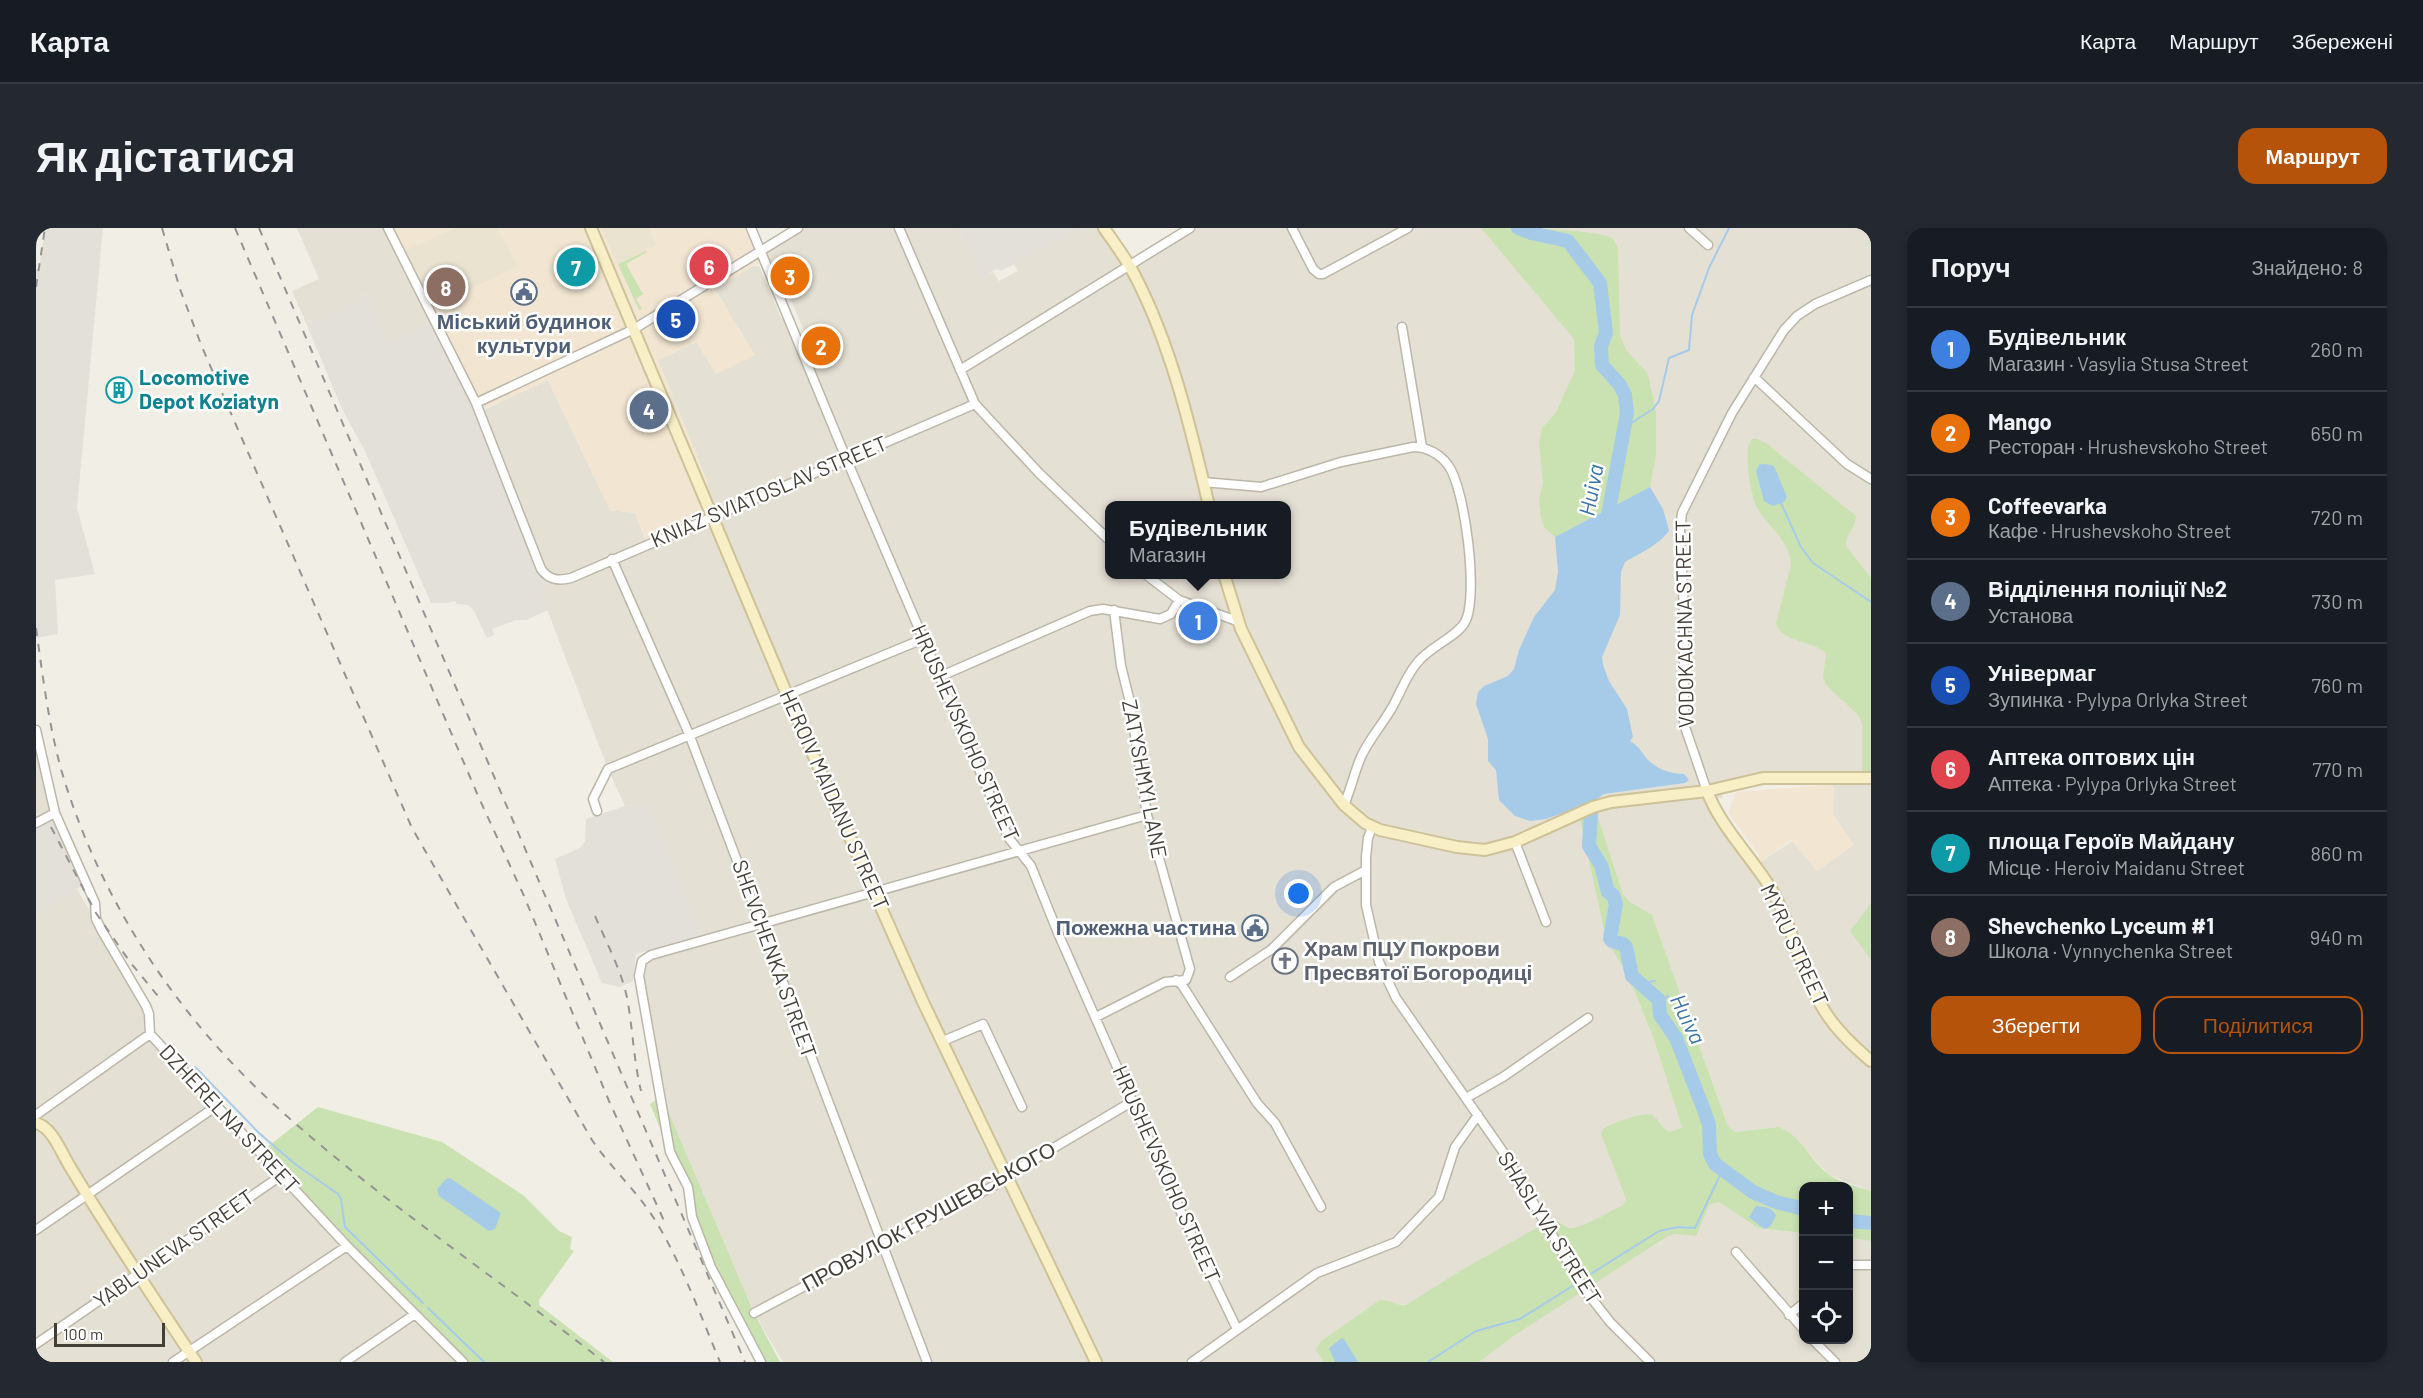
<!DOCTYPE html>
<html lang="uk">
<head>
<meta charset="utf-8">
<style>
  :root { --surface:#171b24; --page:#242831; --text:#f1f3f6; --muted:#9ea1a6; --line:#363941; --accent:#b45309 }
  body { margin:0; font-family:Barlow,sans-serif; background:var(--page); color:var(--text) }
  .controls { position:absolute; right:18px; bottom:18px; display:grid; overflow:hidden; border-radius:12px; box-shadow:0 3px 9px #0003 }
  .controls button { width:54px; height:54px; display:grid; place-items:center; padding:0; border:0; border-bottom:2px solid var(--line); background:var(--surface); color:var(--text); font:30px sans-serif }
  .scale { position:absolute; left:18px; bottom:15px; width:111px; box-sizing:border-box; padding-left:6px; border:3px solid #433e36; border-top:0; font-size:16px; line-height:21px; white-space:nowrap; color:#433e36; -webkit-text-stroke:4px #fff; paint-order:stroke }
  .you { position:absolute; left:1263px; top:666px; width:21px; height:21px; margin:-15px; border:4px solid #fff; border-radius:50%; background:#1a73e8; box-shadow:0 0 0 9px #1a73e833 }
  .badge { display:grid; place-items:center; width:39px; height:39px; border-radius:50%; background:var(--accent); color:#fff; font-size:20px; font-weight:700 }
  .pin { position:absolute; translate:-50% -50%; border:3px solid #fff; box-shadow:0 2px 6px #0006 }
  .popup { position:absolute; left:1069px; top:273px; width:186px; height:78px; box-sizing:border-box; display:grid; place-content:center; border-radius:12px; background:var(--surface); filter:drop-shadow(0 2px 4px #0005); font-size:20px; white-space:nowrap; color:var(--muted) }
  .popup b { font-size:22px; color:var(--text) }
  .popup::after { content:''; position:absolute; left:50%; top:100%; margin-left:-12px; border:12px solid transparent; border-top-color:var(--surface) }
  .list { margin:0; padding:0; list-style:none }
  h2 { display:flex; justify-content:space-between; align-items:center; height:78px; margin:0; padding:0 24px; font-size:26px }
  h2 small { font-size:20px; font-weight:400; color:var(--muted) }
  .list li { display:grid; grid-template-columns:39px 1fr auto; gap:18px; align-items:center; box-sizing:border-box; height:84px; padding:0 24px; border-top:2px solid var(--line) }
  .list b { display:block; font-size:22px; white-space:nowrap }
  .list p { margin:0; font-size:20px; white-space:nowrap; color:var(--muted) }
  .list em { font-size:20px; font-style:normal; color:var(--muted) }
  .actions { display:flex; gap:12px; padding:18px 24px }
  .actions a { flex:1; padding:14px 0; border:2px solid var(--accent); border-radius:18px; text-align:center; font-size:21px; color:var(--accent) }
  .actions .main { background:var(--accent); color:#fff }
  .icon { flex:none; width:33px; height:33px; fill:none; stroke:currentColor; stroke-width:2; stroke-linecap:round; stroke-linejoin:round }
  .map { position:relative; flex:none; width:1835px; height:1134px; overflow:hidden; border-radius:18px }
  header { display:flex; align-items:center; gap:36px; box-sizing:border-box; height:84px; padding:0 30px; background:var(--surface); border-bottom:2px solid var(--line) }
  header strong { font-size:28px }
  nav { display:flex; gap:33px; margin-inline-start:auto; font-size:21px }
  .intro { display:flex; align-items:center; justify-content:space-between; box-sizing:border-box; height:144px; padding:0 36px }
  h1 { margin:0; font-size:42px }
  .button { padding:15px 27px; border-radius:18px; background:var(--accent); color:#fff; font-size:21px; font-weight:700 }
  main { display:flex; gap:36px; padding:0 36px }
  aside { flex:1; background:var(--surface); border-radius:18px; box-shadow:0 3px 9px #0003 }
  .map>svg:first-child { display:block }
  .residential { fill:#e5e0d4; fill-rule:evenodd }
  .commercial { fill:#f2e6d2 }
  .industrial { fill:#e3e0da }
  .education { fill:#e9e3d0 }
  .green { fill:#cae2b1 }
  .water { fill:#a6cbe9 }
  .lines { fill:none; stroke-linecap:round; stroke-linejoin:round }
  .stream { stroke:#a6cbe9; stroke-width:2 }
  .river { stroke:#a6cbe9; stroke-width:14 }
  .street-casing { stroke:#bcb6a9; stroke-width:11 }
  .secondary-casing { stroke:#cdc298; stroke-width:14 }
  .street { stroke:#fff; stroke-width:8 }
  .secondary { stroke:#f9efc7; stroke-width:10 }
  .rail { stroke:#949494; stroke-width:2; stroke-dasharray:8 8; stroke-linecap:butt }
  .labels { text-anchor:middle; stroke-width:5; stroke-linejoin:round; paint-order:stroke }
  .service-label { font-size:21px; font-weight:bold; fill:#4e5e75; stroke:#fff }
  .culture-label { font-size:21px; font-weight:bold; fill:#0d838f; stroke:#fff; text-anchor:start }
  .street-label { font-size:21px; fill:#433e36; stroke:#fff }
  .worship-label { font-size:21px; font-weight:bold; fill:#5b616d; stroke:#fff; text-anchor:start }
  .water-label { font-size:22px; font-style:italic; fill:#3973a5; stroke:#fff }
</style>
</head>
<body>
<header>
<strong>Карта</strong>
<nav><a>Карта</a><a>Маршрут</a><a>Збережені</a></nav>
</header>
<div class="intro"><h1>Як дістатися</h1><a class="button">Маршрут</a></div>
<main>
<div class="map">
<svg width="1835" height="1134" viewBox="0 0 1835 1134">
  <rect width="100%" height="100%" fill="#f1eee5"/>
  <path class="residential" d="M261,0H352L398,93L353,113L331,66L270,95L256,63L283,51Z
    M762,0H922L947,49L957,44L963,53L982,43L978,36L1046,0H1068L1094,37L1154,0H1835V963L1793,947L1759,910L1743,899L1699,904L1692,898L1616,687L1593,673L1587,666L1560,583L1570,711L1593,750L1617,809L1663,955L1683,974L1722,1000L1767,1005L1768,1112H1812L1813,1010L1835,1013V1134H747L718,1085L626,868L603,748L606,733L668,712L614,577L589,578L572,541L504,363L513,359L443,184L512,152L574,282L599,285L611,316L665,259L672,255L622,132L661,114L719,128L679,61L717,38H723L745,90L752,88L774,142L782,135L754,70L745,71L725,23ZM1074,278H1250V346H1074ZM1733,550L1798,551L1797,586L1720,637L1675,572L1686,570L1690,558Z
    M0,502L19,585L0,595Z
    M41,661L110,778L114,806L427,1134H0V689Z"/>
  <path class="commercial" d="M352,0H419L364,25Z
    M461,0H715L730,34L717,38L679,62L719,127L680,146L660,114L622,132L672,255L665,259L678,288L612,316L599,285L574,282L512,152L443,183L392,82L481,38Z
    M1798,550L1797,586L1818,617L1781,643L1755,612L1720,637L1723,627L1692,585L1700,564L1794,557Z"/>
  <path class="industrial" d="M9,0H67L41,280L59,346L19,352L22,406L0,410V41H3Z
    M922,0H1046L965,43L960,41L947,50Z
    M331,66L353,113L398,93L436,166L513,359L504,363L512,382L490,392H480L456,401L458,407L451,410L438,383L432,377L421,376L419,373L411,375H395L329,223L306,181L270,95Z
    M614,576L666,707L600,726L597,753L584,759L566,755L530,671L519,631L544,620L549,613L550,591L589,578Z
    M18,591L47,657L0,689V600Z"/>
  <path class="education" d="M419,0H461L482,38L392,82L364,25Z
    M565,0H612L620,17L582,36Z"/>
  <path class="green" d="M1445,0C1474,0 1554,0 1576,10C1579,13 1581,18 1582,22L1584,107L1591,123L1612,146L1620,184V227L1614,259L1519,309L1508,299L1505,289L1503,272L1507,255L1503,214L1506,200L1519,186L1539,143L1538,111Z
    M610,23L611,24L590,36L607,66L600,71L606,81L603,82L582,36Z
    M1716,211H1721L1730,215L1820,288C1820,299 1809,307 1810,318L1835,350V550H1826V495L1821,486L1790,457L1787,449L1790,427L1789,424C1775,412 1744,414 1740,395L1755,337C1754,314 1734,300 1722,282C1715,271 1706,220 1716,211Z
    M1560,583L1587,666L1593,673L1616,687L1692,898L1699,904L1743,899C1764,907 1774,931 1791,945C1802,955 1821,958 1835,963V1013L1813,1010L1812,958H1768L1767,1005L1722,1000L1683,974L1673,977L1660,1008L1640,1006L1632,1008L1476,1109L1443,1134H1288L1280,1122L1284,1114L1342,1073C1352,1069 1360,1079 1370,1077L1429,1040L1515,992C1523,992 1526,998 1533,1000C1543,1002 1577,982 1587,977L1590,971L1565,906L1567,901L1572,898C1580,894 1609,883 1616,887C1623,891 1625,900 1633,904L1646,900L1617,809L1593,750L1570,711L1544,591Z
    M1835,675V732L1814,703Z
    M626,868L718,1085L744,1134H725L675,1039L654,972L614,876Z
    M282,879L406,914L487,967L523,1003L536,1009L534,1021L538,1023L503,1072V1077L577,1134H427L225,924Z"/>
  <path class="water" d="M1726,236L1736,237L1739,240L1751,269L1748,274L1737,278L1728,273L1720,243L1723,237Z
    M1614,259L1627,281L1633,302C1628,314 1601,327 1589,334L1585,344L1584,387L1566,429L1567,437L1573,453L1591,481L1597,509L1594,513C1602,518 1603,520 1608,527C1617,540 1633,546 1648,546L1653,552L1649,555L1568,566L1557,574L1510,591L1494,593L1479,588L1463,572L1460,542L1452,533V511L1440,476L1442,464L1448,458L1472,448L1478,441L1483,422L1498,389L1519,362L1522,344L1519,309Z
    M414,950L465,985L459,1001L453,1003L403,968L401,961L410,951Z
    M1720,978C1728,979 1737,979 1740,988L1734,999L1728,1001L1713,989Z
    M1306,1110L1308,1111L1322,1134H1299L1293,1120Z"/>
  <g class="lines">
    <path class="stream" d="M1589,199L1617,181L1623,173L1633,130L1653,122L1656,87L1673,40L1693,0
      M1744,273L1765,319L1777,335L1835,374
      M1610,759L1612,754L1619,753
      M1624,776L1632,768
      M159,839L223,905L259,936L302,966L305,971L309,999L387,1075
      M1550,1049L1623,1003L1642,999L1659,1000L1686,943
      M392,1080L448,1134
      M1392,1134L1440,1103L1484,1091L1538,1057"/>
    <path class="river" d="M1482,0L1495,5L1532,13L1564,55L1570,105L1565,118L1566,137L1584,157L1589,167L1591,185L1570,298
      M1555,585L1553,618L1565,637L1572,664L1577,667L1580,676L1574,710L1576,713L1587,716L1590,719L1596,748L1623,772L1624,787L1640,810L1668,882L1673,897L1674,926L1679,936L1717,964L1740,974L1768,981
      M1812,993L1835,995"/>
    <g class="street-casing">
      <path id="street" d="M352,0L440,175L505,341C513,352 522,353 535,350L939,176
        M715,0L810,230L972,609L995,638L1022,705L1148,991L1201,1101
        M863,0L939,176L1003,245L1074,313
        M1256,0L1277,41L1283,46H1287L1372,0
        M1653,0L1672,17
        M1366,99L1386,219
        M924,142L1154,0
        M1718,149L1811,236L1835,251
        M440,175L598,101L762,0
        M1167,254L1225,259L1305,234L1377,219C1391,219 1404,226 1412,237C1429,259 1443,369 1429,394C1421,409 1393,419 1381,435C1369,449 1364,467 1354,483C1345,498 1332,513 1325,529C1318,545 1315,561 1308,577
        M576,331L653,506L891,1134
        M1109,346L1143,372L1201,393
        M903,449L1054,383L1067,381L1124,391L1135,386L1143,372
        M0,502L19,585L59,675L60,691L66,703L110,778L113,786L114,806L311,1018L427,1134
        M1671,563L1648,496V384L1644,302L1646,285L1696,185L1748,102L1761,88L1779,76L1835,52
        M561,583L557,571L572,541L887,411
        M0,595L19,585
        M1336,599L1332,610L1330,629V677L1343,734L1360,770L1470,928L1546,1058L1574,1094L1614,1134
        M1479,614L1510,694
        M1194,749L1236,721L1298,659L1330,642
        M1140,752L1146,757L1221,875L1239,895L1285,979
        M1060,789L1129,754L1150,752L1154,741L1111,587L1094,474L1085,438L1078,382
        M907,813L947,796L986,879
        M1430,870L1467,849L1552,790
        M0,887L114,806
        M0,1002L182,877
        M1700,1024L1768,1102
        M1812,1037H1835
        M718,1085L963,955L982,941L1097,873
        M1753,1087L1768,1075
        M1777,1112L1799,1134
        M0,1116L246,947
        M137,1134L311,1018
        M309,1134L379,1086
        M725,1134L675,1039L656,989L652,959L634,924L603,748L606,733L615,727L1111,587
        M1156,1134L1281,1045L1360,1014L1403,969L1419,919L1442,887"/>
    </g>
    <g class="secondary-casing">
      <path id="secondary" d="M555,0L760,488L887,774L1060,1134
        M1068,0C1078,15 1090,30 1098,46C1135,116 1155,201 1173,278
        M1188,346L1205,401L1263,519L1308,577L1329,595L1344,602L1421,619L1449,622L1479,614L1557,579L1575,574L1671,563L1727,550H1835
        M1671,563C1685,600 1717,630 1737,664C1758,701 1765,746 1788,782C1800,802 1817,818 1835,833
        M0,895C16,899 25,924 33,937C73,1004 117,1069 160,1134"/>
    </g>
    <use href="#street" class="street"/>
    <use href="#secondary" class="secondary"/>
    <path class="rail" d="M126,0L144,61L166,119L376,600L556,912C575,940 601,963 619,992C646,1036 664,1086 684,1134
      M199,0L443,570L488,668L573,873L630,997
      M223,0L709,1134
      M0,59L9,0
      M0,400C7,450 13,500 27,548C66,676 144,792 243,881C345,973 461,1050 568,1134
      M15,599L60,685L94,734L126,773
      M559,688C571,716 587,745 592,775C597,805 598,834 605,863"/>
  </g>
  <defs>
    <g id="civic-ring" transform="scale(1.35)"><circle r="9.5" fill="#fff" stroke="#5c6f8a" stroke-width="1.5"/><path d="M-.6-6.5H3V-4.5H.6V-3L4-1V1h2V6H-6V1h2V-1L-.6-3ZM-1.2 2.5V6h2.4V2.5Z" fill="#5c6f8a"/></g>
    <g id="building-ring" transform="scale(1.35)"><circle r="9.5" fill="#fff" stroke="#0f9aa8" stroke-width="1.5"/><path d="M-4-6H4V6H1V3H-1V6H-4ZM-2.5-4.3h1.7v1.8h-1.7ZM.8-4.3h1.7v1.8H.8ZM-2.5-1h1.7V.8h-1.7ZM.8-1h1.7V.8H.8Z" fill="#0f9aa8"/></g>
    <g id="church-ring" transform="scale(1.35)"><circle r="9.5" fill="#fff" stroke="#6b7280" stroke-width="1.5"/><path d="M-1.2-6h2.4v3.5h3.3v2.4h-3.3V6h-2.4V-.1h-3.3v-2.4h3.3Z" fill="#6b7280"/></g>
  </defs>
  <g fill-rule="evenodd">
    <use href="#civic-ring" x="488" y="64"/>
    <use href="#building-ring" x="83" y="162"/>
    <use href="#civic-ring" x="1219" y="700"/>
    <use href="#church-ring" x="1249" y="733"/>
  </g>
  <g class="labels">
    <g class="service-label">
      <text x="488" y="101">Міський будинок<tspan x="488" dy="24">культури</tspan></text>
      <text x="1200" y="707" text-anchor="end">Пожежна частина</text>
    </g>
    <g class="culture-label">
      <text x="103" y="157">Locomotive<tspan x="103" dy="24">Depot Koziatyn</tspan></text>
    </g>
    <g class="street-label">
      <text transform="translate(733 264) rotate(-23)" y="7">KNIAZ SVIATOSLAV STREET</text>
      <text transform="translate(1649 396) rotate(-91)" y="7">VODOKACHNA STREET</text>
      <text transform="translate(929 505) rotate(66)" y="7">HRUSHEVSKOHO STREET</text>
      <text transform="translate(1108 551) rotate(79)" y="7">ZATYSHMYI LANE</text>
      <text transform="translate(798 572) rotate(66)" y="7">HEROIV MAIDANU STREET</text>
      <text transform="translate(1758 717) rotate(65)" y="7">MYRU STREET</text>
      <text transform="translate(738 731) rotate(70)" y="7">SHEVCHENKA STREET</text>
      <text transform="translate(193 891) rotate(47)" y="7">DZHERELNA STREET</text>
      <text transform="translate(1130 946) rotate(66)" y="7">HRUSHEVSKOHO STREET</text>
      <text transform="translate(893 989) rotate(-29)" y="7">ПРОВУЛОК ГРУШЕВСЬКОГО</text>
      <text transform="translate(1513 1000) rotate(58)" y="7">SHASLYVA STREET</text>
      <text transform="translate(138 1021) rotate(-35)" y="7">YABLUNEVA STREET</text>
    </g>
    <g class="worship-label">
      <text x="1268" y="728">Храм ПЦУ Покрови<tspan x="1268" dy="24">Пресвятої Богородиці</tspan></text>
    </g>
    <g class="water-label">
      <text transform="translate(1555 262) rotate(-79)" y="8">Huiva</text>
      <text transform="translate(1652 791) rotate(64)" y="8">Huiva</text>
    </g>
  </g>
</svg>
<div class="controls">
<button>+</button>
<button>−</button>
<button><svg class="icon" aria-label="locate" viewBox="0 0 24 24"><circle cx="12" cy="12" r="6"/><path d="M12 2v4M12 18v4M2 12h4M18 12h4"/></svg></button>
</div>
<div class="scale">100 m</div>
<div class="you"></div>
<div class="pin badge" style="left:1162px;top:393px;background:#3f7fe0">1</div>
<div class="popup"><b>Будівельник</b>Магазин</div>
<div class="pin badge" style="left:785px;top:118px;background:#e8710a">2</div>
<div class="pin badge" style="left:754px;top:48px;background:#e8710a">3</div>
<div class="pin badge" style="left:613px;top:182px;background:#5c6f8a">4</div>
<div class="pin badge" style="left:640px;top:91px;background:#1a4fb4">5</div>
<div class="pin badge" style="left:673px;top:38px;background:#e0444e">6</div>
<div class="pin badge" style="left:540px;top:39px;background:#0f9aa8">7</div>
<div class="pin badge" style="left:410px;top:59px;background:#8d6e63">8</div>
</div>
<aside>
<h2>Поруч<small>Знайдено: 8</small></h2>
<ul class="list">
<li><span class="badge" style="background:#3f7fe0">1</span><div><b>Будівельник</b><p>Магазин · Vasylia Stusa Street</p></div><em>260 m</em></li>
<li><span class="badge" style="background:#e8710a">2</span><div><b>Mango</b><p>Ресторан · Hrushevskoho Street</p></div><em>650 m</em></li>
<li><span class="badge" style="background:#e8710a">3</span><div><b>Coffeevarka</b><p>Кафе · Hrushevskoho Street</p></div><em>720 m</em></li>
<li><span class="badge" style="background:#5c6f8a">4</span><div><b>Відділення поліції №2</b><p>Установа</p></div><em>730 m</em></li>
<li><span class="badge" style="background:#1a4fb4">5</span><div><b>Універмаг</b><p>Зупинка · Pylypa Orlyka Street</p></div><em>760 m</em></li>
<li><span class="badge" style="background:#e0444e">6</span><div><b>Аптека оптових цін</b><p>Аптека · Pylypa Orlyka Street</p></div><em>770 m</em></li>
<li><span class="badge" style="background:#0f9aa8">7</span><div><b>площа Героїв Майдану</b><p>Місце · Heroiv Maidanu Street</p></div><em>860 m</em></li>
<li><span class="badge" style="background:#8d6e63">8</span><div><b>Shevchenko Lyceum #1</b><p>Школа · Vynnychenka Street</p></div><em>940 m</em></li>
</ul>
<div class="actions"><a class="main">Зберегти</a><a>Поділитися</a></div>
</aside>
</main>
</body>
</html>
